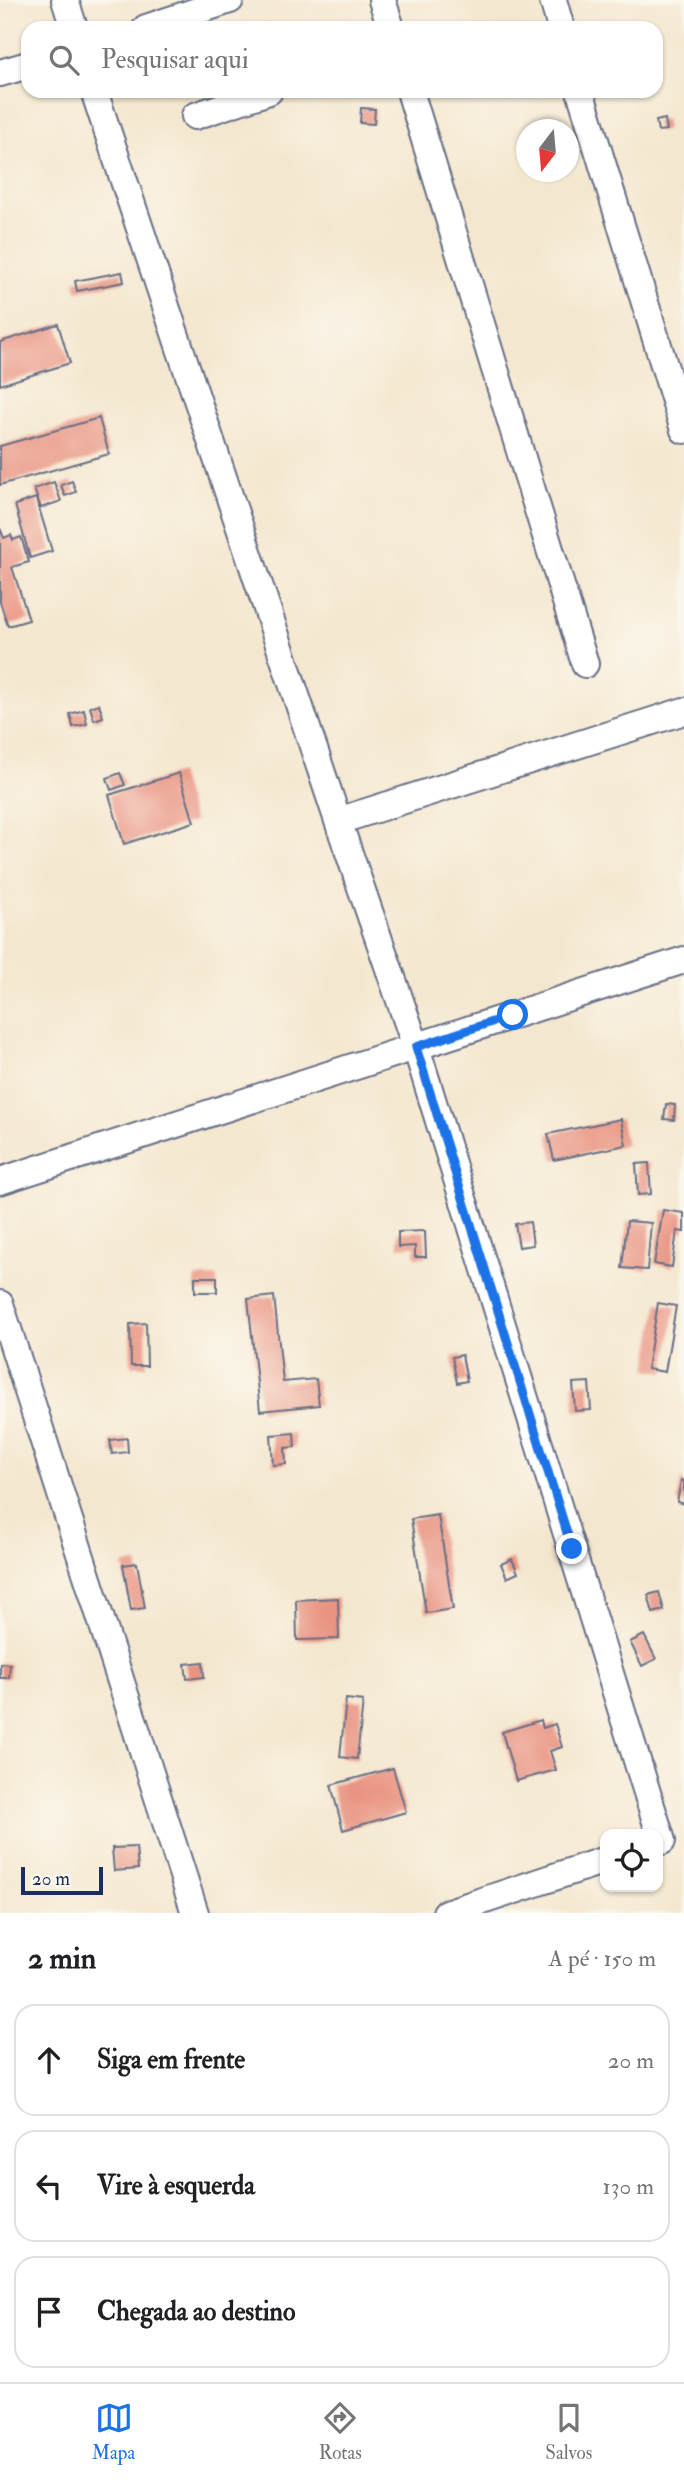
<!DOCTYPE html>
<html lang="pt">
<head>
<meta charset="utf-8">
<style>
  :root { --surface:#fff; --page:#f6f6f6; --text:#202124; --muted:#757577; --line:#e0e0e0; --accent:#1a73e8 }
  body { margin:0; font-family:"IM FELL Double Pica",serif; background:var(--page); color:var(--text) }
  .controls { position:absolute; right:21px; bottom:21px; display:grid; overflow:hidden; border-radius:14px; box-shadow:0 2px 5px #0004 }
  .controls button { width:63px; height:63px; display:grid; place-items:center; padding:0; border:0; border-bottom:2px solid var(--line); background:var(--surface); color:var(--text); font:35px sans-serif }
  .compass { position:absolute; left:516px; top:119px; width:63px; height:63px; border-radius:50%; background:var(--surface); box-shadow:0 2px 5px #0004; rotate:196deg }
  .scale { position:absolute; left:21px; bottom:18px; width:82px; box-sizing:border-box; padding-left:7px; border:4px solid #1b2f5e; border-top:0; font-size:19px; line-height:24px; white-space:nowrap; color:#1b2f5e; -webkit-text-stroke:5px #fbf7ec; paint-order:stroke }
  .stop { position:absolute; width:21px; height:21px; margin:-16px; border:5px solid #1a73e8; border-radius:50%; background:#fff }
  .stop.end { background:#1a73e8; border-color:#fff; box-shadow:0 2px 7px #0008 }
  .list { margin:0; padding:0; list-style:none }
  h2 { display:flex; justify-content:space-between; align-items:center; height:91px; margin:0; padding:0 28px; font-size:30px }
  h2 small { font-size:23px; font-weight:400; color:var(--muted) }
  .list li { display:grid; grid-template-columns:46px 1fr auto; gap:21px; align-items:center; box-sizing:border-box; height:112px; margin:0 14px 14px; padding:0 14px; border:2px solid var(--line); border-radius:21px }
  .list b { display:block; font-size:26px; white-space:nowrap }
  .list em { font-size:23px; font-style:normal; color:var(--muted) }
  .icon { flex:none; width:38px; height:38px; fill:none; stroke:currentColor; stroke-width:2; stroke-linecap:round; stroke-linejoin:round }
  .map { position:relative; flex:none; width:684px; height:1913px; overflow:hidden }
  .search { position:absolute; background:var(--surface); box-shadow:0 2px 5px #0004; left:21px; right:21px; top:21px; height:77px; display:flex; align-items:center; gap:18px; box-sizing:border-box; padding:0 24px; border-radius:21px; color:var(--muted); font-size:26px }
  .sheet { height:469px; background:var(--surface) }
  nav { display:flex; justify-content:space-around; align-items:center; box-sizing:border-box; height:98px; border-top:2px solid var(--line); background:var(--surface); font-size:19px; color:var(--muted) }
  nav a { display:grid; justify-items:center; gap:4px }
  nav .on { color:var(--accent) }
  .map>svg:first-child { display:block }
  .building { fill:#e99381 }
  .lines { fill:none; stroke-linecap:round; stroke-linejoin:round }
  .minor-casing { stroke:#676f86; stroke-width:30 }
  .minor { stroke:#fff; stroke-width:26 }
  .route { stroke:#1a73e8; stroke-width:9 }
</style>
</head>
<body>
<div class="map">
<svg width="684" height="1913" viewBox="0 0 684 1913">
  <rect width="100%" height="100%" fill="#fbf7ec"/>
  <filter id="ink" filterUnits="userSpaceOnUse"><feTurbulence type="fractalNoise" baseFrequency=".0143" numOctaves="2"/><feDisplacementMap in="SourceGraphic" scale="14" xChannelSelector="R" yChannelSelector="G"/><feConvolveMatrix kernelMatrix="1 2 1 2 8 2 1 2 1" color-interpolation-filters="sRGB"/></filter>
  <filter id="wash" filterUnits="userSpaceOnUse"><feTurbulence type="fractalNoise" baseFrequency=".00686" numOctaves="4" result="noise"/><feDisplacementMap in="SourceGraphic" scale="28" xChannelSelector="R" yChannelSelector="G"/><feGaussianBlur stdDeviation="1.57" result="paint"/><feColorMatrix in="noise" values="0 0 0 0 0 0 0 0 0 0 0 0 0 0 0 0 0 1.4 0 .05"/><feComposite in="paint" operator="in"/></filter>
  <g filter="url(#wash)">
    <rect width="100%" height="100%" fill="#f4e7cf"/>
    <g id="blocks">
      <path class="building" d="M361,108L375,109L374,124L360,123Z
        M665,119L667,130L658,131L656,121Z
        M122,272L124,282L77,291L75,281Z
        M58,324L70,363L0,385V342Z
        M99,418L109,454L0,485V446Z
        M72,481L76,492L65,496L61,485Z
        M54,482L61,501L41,508L34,489Z
        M36,498L52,551L30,558L15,505Z
        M0,528L4,538L11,535L13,540L21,537L29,562L12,567L29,620L8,626L0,602Z
        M99,704L103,717L94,720L90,707Z
        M84,710L87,724L73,727L70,714Z
        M120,773L125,785L111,790L107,778Z
        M179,773L194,822L124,844L109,795Z
        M666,1104L675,1105L674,1120L664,1119Z
        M621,1119L626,1145L554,1160L548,1134Z
        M649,1163L651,1194L638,1195L636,1164Z
        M663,1210L684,1213V1232L677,1231L672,1267L654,1264Z
        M627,1221L651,1223L647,1270L622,1268Z
        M530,1222L533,1245L519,1247L515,1224Z
        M425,1231L426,1257H415V1246L398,1247V1232Z
        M195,1277H217V1292H195Z
        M274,1296L283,1382L316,1379L319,1405L260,1411L248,1299Z
        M658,1303L676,1306L665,1372L647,1369Z
        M146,1323L147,1366H131L130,1324Z
        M462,1355L467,1381L457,1383L452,1357Z
        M589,1382L591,1410L575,1411L573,1383Z
        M294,1433L295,1447L285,1448L286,1464L273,1465L271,1435Z
        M127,1438L128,1452L112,1454L110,1440Z
        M681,1480L684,1481V1504L677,1502Z
        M438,1515L453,1609L426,1613L411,1519Z
        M512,1559L518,1573L507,1578L501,1564Z
        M137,1563L145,1608L131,1610L123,1565Z
        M659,1592L664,1610L653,1613L648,1595Z
        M338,1598L339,1639L297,1640L296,1600Z
        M644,1635L656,1659L642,1666L630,1642Z
        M203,1662L204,1677L187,1679L185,1664Z
        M0,1663L10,1664L9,1678H0Z
        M346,1699L363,1701L357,1759L340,1757Z
        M541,1720L543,1728L555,1724L562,1747L550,1751L556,1770L516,1781L502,1732Z
        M393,1768L406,1812L343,1830L331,1785Z
        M136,1847L138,1869L114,1871L112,1848Z"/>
    </g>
  </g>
  <g filter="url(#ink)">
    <use href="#blocks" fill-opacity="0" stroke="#676f86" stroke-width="2"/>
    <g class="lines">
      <g class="minor-casing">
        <path id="minor" d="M65,0L74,28
          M382,0L391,28
          M553,0L561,28
          M146,28L230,0
          M0,73L28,65
          M94,91L338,821L416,1047L662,1841
          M410,91L585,664
          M580,91L684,430
          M195,116L269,91
          M338,821L684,711
          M0,1181L684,960
          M0,1304L195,1913
          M446,1913L605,1860"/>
      </g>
      <use href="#minor" class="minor"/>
    </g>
  </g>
  <g class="lines" filter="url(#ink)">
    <path class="route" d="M513,1015L416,1047L572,1549"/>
  </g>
</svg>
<div class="controls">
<button><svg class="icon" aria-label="locate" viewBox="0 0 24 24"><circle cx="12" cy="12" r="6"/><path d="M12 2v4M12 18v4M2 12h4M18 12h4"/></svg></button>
</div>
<svg class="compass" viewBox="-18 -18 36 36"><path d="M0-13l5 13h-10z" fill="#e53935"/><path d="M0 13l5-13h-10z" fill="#757577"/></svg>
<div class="scale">20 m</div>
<div class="stop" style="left:513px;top:1015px"></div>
<div class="stop end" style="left:572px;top:1549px"></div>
<div class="search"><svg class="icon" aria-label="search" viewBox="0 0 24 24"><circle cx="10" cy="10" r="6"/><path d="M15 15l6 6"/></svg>Pesquisar aqui</div>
</div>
<section class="sheet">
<h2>2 min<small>A pé · 150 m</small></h2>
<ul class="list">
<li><svg class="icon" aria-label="ahead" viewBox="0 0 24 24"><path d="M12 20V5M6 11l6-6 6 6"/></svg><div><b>Siga em frente</b></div><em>20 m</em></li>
<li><svg class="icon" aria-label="left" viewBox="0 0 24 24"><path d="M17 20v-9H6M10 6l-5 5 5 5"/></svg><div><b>Vire à esquerda</b></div><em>130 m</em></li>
<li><svg class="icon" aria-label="arrive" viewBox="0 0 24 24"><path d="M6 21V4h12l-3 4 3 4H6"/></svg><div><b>Chegada ao destino</b></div></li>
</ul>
</section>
<nav>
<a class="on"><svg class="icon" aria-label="map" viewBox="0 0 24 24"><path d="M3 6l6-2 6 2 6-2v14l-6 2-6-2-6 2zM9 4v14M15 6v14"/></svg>Mapa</a>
<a><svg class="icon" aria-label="directions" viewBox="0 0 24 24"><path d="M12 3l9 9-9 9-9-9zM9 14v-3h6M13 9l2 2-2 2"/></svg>Rotas</a>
<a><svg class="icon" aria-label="saved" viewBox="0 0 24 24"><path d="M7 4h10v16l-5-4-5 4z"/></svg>Salvos</a>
</nav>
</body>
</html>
